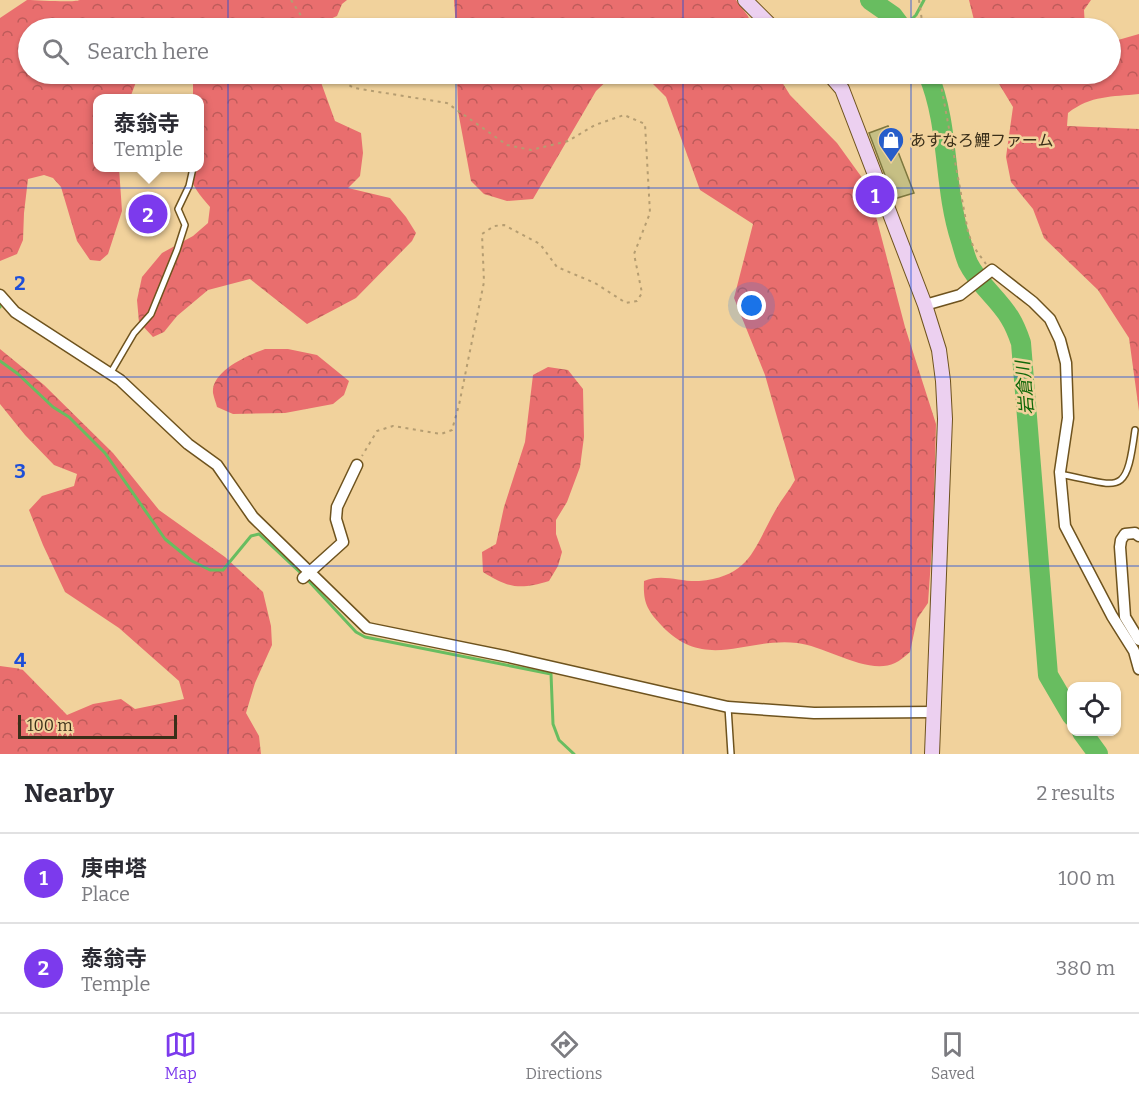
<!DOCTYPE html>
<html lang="en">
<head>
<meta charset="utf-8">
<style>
  :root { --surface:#fff; --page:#f7f7f7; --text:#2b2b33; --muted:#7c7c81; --line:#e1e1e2; --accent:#7c3aed }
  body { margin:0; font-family:Bitter,"Noto Sans JP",serif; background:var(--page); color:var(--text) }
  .controls { position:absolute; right:18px; bottom:18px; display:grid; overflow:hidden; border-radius:12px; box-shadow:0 2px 4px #0004 }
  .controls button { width:54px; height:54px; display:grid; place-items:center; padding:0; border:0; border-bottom:2px solid var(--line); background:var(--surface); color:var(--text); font:30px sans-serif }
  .scale { position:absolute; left:18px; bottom:15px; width:159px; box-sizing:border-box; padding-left:6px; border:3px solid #3a2f19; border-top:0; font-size:16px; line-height:21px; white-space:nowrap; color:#3a2f19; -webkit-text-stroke:4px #f1d29c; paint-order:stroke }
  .you { position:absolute; left:752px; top:306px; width:21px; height:21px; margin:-15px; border:4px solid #fff; border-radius:50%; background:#1a73e8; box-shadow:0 0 0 9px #1a73e833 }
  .badge { display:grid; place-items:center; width:39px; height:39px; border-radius:50%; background:var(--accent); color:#fff; font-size:20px; font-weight:700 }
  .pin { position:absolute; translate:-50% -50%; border:3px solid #fff; box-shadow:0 2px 6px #0006 }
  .popup { position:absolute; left:93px; top:94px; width:111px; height:78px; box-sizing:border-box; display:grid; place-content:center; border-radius:12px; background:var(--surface); filter:drop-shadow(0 2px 4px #0005); font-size:20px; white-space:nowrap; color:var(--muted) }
  .popup b { font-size:22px; color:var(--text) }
  .popup::after { content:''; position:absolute; left:50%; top:100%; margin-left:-12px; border:12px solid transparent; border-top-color:var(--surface) }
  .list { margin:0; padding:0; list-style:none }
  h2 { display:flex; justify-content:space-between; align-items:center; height:78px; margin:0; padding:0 24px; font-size:26px }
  h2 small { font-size:20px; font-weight:400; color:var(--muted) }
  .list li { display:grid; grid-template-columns:39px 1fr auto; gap:18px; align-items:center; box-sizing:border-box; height:90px; padding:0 24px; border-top:2px solid var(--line) }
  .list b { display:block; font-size:22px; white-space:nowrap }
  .list p { margin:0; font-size:20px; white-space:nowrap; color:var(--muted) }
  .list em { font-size:20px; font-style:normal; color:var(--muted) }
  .icon { flex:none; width:33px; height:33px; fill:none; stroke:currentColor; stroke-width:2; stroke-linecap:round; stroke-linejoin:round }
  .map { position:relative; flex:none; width:1139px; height:754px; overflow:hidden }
  .search { position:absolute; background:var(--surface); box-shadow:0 2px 4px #0004; left:18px; right:18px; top:18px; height:66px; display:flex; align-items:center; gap:15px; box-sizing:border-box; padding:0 21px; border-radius:33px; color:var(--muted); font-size:22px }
  .sheet { height:258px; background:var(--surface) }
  nav { display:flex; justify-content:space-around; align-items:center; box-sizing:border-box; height:84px; border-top:2px solid var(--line); background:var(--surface); font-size:16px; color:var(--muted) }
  nav a { display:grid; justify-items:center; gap:3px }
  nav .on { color:var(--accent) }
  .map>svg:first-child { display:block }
  .forest { fill:url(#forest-crowns) }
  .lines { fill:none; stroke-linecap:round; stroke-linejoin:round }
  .stream { stroke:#68bd60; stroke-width:3 }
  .river { stroke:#68bd60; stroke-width:20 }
  .building { fill:#c6bf84; stroke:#7e773e; stroke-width:1.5 }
  .lane-casing { stroke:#6e531e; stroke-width:8 }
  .street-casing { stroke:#6e531e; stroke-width:13 }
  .secondary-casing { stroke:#6e531e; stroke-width:16 }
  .path { stroke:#b59d71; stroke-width:2; stroke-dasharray:3 4.5; stroke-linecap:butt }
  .lane { stroke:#fff; stroke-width:5 }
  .street { stroke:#fff; stroke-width:10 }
  .secondary { stroke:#ecd0f0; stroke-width:14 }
  .grid { fill:none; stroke:#1d4ed8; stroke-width:1.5; stroke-opacity:0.55 }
  .labels { text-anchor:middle; stroke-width:5; stroke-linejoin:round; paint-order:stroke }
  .poi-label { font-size:16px; fill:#3a2f19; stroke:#f1d29c; text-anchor:start }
  .water-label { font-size:18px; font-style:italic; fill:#106809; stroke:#f1d29c }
  .grid-label { font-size:20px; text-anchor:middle; font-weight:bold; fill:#1d4ed8; stroke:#f1d29c; stroke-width:5; stroke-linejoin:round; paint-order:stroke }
</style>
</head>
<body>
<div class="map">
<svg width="1139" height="754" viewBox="0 0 1139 754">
  <defs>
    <pattern id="forest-crowns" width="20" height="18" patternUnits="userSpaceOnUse" patternTransform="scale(1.5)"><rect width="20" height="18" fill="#e96e6e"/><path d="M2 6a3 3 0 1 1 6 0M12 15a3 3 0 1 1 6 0" fill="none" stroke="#be5b5a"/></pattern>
  </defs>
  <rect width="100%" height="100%" fill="#f1d29c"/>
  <path class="forest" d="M27,0C39,0 72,3 80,0H347L342,4L337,16L315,26L314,28H28V74H139L130,98H97V168H119L122,211L108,254L100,261L90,260L77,241L61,187L53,178L44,175L28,179L24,213L23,240L17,254L0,261V18Z
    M454,0H736L748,16L753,28H456Z
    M969,0H1091L1084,10L1085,28H976Z
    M1139,34V94C1112,97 1091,95 1068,113L1067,126L1139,129V411L1129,338L1098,290L1044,238L1033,209L1011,182L1006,157L1013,107L993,74H1110L1111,42Z
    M193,74H318L335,121L361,133L363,153L360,176L348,188L390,198L406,217L416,233L412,241L356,298L307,324L250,279L208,290L177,316L164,332L153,337L139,322L137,300L142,277L162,253L193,236L208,223L210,207C200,195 189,184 190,168H199V98H193Z
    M457,74H631L612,76L596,91L533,199L507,201L484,194L471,181L458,111Z
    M633,74H777L790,95L837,143L868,186L905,327L936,424L933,532L928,603L917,619L910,652C905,656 900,661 895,663C868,676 826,646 797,643C746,637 706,672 662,626C647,610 643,603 644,581C662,573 680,582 699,581C750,576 753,550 775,511C781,500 789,491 795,480L765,375L734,298L753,224L700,190L666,97L648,79Z
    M0,349L44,385L113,453L159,510L225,557L263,592L271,626L272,645L255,683L246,713L259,736L261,754H0V666L22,669L67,715L93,704L121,699L135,709L184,699L179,681L119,628L65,592L43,545L29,510L42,496L74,486L77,474L54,465L25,435L0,404Z
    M265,349H288L317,355L349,381L344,395L333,404L285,413L233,414L217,407C216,403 214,398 213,393C211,371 248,355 265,349Z
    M548,367L568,370L583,389L584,437L580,467L567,502L556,520V534L562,552L558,566L549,581C520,590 508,588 483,572L482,552L496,544L504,507L525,442L533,375Z"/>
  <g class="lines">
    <path class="stream" d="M903,28L916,15L924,0
      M0,304V307
      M0,361L18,374L53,407L69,417L105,453L165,539L192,561L210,570H223L251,536L259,534L305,577L356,632L365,637L551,674L553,724L559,740L574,754"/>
    <path class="river" d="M870,0L893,16L902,28
      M928,74C950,126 943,187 961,241C963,248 965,256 968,263C978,284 998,298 1010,318C1015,326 1018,334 1021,343L1048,675L1072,716
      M1082,732L1098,754"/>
  </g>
  <path class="building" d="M888,126L914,193L894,199L869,133Z"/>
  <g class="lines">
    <g class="lane-casing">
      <path id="lane" d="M110,374L134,333L151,314L177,250L185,225L178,209L189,186L193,168
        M1060,474C1121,486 1126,498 1135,430
        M728,707L731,754"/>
    </g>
    <g class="street-casing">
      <path id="street" d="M0,295L15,312L120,380L188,444L217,465L253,517L367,628L509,657L728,707L814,713L934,712
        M925,305L960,295L992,270L1033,302L1050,319L1060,340L1066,363L1068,418L1060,472L1065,526L1112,616L1134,651L1139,669
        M1139,536L1135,533L1125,534L1121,540L1120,547L1125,617L1139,640
        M303,578L343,542L336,519L337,507L357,465"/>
    </g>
    <g class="secondary-casing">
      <path id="secondary" d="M745,0L773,28
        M829,74L842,89L925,305L939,350L943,381L945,419L932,754"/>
    </g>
    <path class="path" d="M291,0L309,28
      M919,0L923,28
      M330,74L354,88L447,103L507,145L531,150L568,141L595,125L624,115L645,124L650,213L634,254L642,293L637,301L626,303L595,283L557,267L540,244L504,225L494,226L482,234L484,282L459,405L452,430L441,434L393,426L377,431L362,456
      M939,74L968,232L973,246L986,264"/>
    <use href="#lane" class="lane"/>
    <use href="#street" class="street"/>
    <use href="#secondary" class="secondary"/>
  </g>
  <path class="grid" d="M228,0V28M456,0V28M683,0V28M911,0V28M228,74V754M456,74V754M683,74V754M911,74V754M0,188H1139M0,377H1139M0,566H1139"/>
  <defs>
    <g id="shop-pin" transform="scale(1.35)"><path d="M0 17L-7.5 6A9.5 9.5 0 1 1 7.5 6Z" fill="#265dca" stroke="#f1d29c"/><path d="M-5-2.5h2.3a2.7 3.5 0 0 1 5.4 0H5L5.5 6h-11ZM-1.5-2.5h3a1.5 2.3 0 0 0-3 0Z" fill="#fff"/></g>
  </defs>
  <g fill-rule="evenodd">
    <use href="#shop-pin" x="891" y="140"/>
  </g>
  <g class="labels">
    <g class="poi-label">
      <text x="910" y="146">あすなろ鯉ファーム</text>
    </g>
    <g class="water-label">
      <text transform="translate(1025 388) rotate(-95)" y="6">岩倉川</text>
    </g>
  </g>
  <g class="grid-label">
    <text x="20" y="290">2</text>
    <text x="20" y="478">3</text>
    <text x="20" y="667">4</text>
  </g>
</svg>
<div class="controls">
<button><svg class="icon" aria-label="locate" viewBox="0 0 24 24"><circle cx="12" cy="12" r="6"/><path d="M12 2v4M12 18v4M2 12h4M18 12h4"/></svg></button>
</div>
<div class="scale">100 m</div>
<div class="you"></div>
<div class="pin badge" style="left:875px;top:195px">1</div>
<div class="pin badge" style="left:148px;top:214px">2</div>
<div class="popup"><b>泰翁寺</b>Temple</div>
<div class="search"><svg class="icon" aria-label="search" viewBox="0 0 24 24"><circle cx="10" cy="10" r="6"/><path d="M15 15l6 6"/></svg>Search here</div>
</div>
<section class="sheet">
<h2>Nearby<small>2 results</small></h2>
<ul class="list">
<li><span class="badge">1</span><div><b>庚申塔</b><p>Place</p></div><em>100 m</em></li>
<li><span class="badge">2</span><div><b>泰翁寺</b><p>Temple</p></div><em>380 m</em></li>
</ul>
</section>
<nav>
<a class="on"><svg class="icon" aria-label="map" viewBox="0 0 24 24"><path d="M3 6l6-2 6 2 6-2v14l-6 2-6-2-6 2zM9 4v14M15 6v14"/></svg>Map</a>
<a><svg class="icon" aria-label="directions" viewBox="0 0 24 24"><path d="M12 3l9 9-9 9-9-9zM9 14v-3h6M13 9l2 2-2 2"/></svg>Directions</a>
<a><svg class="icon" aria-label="saved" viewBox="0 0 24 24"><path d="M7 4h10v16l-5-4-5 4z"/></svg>Saved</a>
</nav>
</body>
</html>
